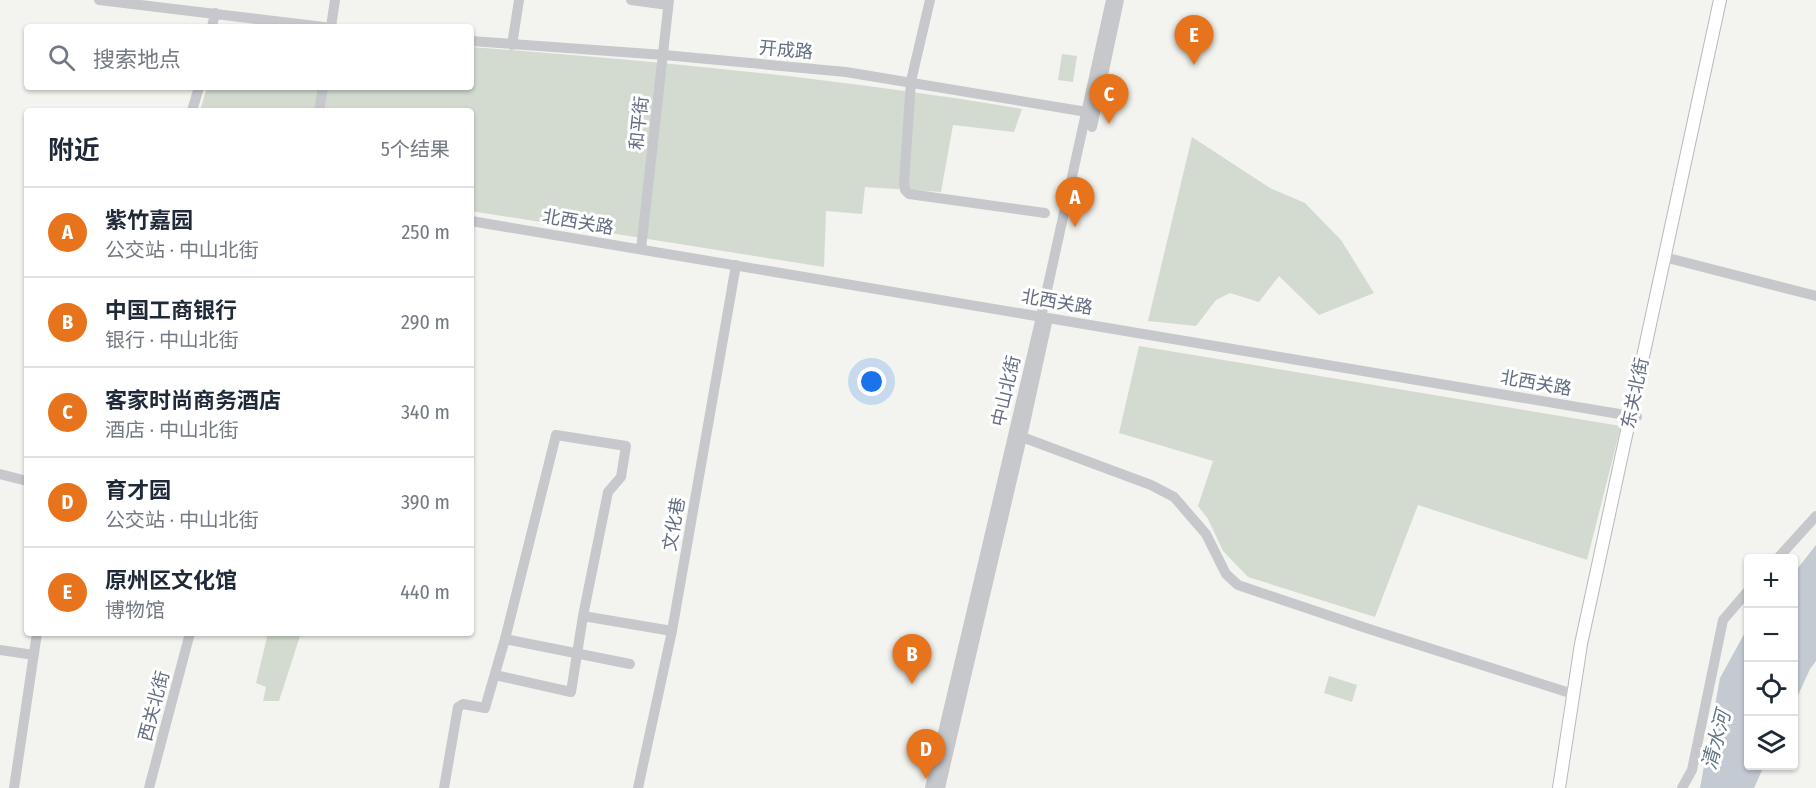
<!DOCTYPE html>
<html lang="zh">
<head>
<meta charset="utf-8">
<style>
  :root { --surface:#fff; --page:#f2f2f3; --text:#1f2937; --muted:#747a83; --line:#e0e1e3; --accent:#e7741c }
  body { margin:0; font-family:"Fira Sans Condensed","Noto Sans SC",sans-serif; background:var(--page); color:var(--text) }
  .controls { position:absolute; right:18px; bottom:18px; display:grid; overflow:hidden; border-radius:6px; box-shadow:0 2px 4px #0004 }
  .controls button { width:54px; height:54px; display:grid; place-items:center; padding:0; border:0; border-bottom:2px solid var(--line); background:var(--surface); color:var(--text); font:30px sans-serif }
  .you { position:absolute; left:872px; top:382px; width:21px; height:21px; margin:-15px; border:4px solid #fff; border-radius:50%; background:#1a73e8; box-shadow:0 0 0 9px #1a73e833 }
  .badge { display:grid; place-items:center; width:39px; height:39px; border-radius:50%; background:var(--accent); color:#fff; font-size:20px; font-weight:700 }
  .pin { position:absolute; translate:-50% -50px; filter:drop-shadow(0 2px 3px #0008) }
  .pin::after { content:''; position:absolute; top:32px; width:21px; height:18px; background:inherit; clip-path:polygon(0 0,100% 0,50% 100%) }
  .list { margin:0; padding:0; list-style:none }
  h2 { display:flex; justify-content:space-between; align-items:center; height:78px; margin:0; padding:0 24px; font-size:26px }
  h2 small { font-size:20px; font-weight:400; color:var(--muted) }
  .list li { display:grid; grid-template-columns:39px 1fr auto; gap:18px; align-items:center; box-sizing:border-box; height:90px; padding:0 24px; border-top:2px solid var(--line) }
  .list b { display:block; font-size:22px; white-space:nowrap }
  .list p { margin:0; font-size:20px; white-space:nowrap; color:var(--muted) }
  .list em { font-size:20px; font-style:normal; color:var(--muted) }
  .icon { flex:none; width:33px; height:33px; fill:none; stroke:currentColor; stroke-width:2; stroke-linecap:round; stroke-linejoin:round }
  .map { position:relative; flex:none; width:1816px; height:788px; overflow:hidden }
  .search { position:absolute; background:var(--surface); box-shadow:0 2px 4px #0004; left:24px; top:24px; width:450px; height:66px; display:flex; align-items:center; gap:15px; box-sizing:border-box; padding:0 21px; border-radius:6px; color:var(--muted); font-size:22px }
  .panel { position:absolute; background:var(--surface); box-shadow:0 2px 4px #0004; left:24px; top:108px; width:450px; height:528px; border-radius:6px }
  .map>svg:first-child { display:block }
  .green { fill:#d3dbd0 }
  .water { fill:#c3cad1 }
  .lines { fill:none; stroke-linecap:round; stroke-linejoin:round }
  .major-casing { stroke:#b6b9bd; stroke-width:14 }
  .minor { stroke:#c6c8cc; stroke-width:10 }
  .major { stroke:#fff; stroke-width:12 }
  .labels { text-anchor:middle; stroke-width:6; stroke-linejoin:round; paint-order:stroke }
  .street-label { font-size:18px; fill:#626d81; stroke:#fff }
  .water-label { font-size:20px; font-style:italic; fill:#627586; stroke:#fff }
</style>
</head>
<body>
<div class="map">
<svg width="1816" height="788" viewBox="0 0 1816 788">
  <rect width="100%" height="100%" fill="#f3f4ef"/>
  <path class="green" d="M471,47C655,61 839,78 1022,109L1014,132L953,125L941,192L865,187L862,214L826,211L824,267L471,211V111H200L207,87H471Z
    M1062,54L1077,56L1073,82L1058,80Z
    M1192,137L1270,188L1305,203L1341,240L1374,293L1319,315L1279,276L1259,302L1230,293L1216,300L1196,326L1148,321Z
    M1139,346L1621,426L1587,560L1418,505L1375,617L1248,577L1223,551L1208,519L1198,506L1213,461L1119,433Z
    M268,633H301L279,701H263L266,687L256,683Z
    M1329,676L1357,685L1352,702L1324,693Z"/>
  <path class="water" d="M1816,545V661L1810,669L1794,704V573Z
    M1748,627V766H1764L1754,788H1700L1720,678Z"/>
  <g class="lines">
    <g class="major-casing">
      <path id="major" d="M1559,788L1581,644L1720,0"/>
    </g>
    <path class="minor" d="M99,0L324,27
      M631,0L668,5
      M930,0L911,81L904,183L905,190L909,194L1045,213
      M212,27L215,13
      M331,27L335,0
      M471,41L664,55L846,72L1093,113
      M512,45L519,0
      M192,111L199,87
      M319,111L323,87
      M1092,127L1119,0
      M471,221L1637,417
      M641,249L669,0
      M1664,257L1816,296
      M1022,437L1151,485L1174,497L1206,534L1226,574L1238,585L1366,628L1573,694
      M0,474L27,481
      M1778,558L1816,516
      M505,639L630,664
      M0,650L34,655
      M495,675L571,692L583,616
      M14,788L37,633
      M149,788L190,633
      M444,788L458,707L463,704L485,708L505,639L556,435L626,446L621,477L608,492L583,616L672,631
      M638,788L672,631L736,265
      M930,788L1041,317L1111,0
      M940,788L1022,437L1048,318
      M1682,788L1692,770L1723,620L1748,591"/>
    <use href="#major" class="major"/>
  </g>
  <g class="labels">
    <g class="street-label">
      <text transform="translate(786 50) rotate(5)" y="6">开成路</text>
      <text transform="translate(639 123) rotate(-84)" y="6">和平街</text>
      <text transform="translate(578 222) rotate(10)" y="6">北西关路</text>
      <text transform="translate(1057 302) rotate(10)" y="6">北西关路</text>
      <text transform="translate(1536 383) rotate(10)" y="6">北西关路</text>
      <text transform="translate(1006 391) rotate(-77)" y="6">中山北街</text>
      <text transform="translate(1635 393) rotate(-78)" y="6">东关北街</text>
      <text transform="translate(674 524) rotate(-80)" y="6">文化巷</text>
      <text transform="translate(154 706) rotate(-75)" y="6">西关北街</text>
    </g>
    <g class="water-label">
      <text transform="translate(1716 740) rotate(-75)" y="7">清水河</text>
    </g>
  </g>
</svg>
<div class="controls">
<button>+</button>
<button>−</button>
<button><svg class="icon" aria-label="locate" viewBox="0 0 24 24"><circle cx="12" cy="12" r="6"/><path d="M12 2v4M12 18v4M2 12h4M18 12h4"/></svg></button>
<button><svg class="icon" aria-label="layers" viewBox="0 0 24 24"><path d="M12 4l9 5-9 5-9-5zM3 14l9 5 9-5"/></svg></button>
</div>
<div class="you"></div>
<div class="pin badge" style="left:1075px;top:227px">A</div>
<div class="pin badge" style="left:912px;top:684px">B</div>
<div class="pin badge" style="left:1109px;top:124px">C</div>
<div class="pin badge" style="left:926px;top:779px">D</div>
<div class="pin badge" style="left:1194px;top:65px">E</div>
<div class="search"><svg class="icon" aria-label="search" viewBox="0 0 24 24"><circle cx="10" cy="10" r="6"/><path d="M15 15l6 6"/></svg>搜索地点</div>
<section class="panel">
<h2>附近<small>5个结果</small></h2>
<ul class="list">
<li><span class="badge">A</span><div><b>紫竹嘉园</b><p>公交站 · 中山北街</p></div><em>250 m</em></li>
<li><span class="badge">B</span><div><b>中国工商银行</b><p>银行 · 中山北街</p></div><em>290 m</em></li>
<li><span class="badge">C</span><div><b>客家时尚商务酒店</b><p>酒店 · 中山北街</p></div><em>340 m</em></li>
<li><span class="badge">D</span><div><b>育才园</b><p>公交站 · 中山北街</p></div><em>390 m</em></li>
<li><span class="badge">E</span><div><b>原州区文化馆</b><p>博物馆</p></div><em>440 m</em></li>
</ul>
</section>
</div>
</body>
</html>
